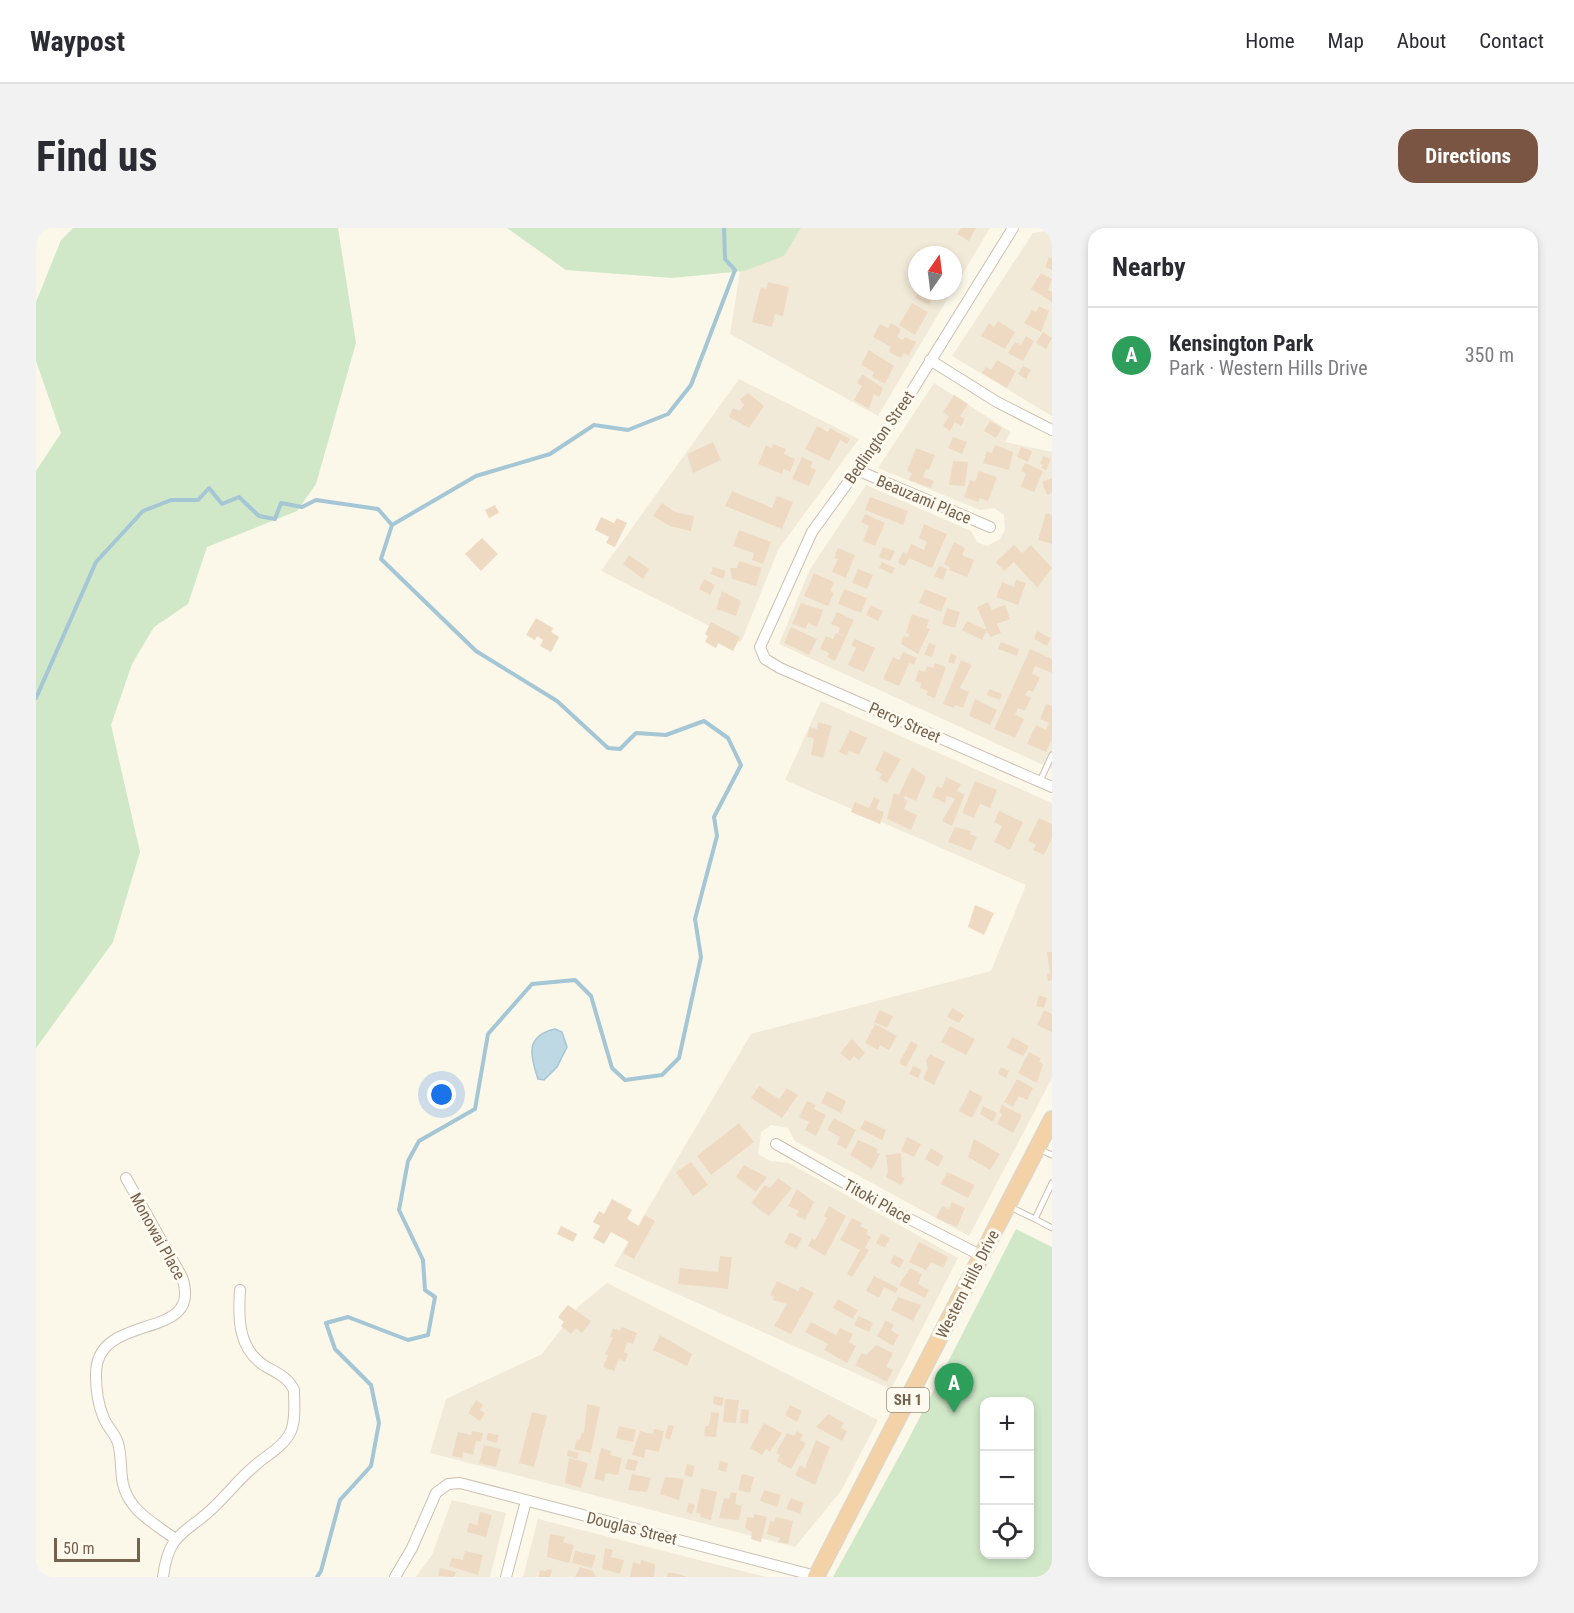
<!DOCTYPE html>
<html lang="en">
<head>
<meta charset="utf-8">
<style>
  :root { --surface:#fff; --page:#f2f2f3; --text:#2b2b33; --muted:#7c7c81; --line:#e1e1e2; --accent:#7a5544 }
  body { margin:0; font-family:"Roboto Condensed",sans-serif; background:var(--page); color:var(--text) }
  .controls { position:absolute; right:18px; bottom:18px; display:grid; overflow:hidden; border-radius:12px; box-shadow:0 3px 9px #0003 }
  .controls button { width:54px; height:54px; display:grid; place-items:center; padding:0; border:0; border-bottom:2px solid var(--line); background:var(--surface); color:var(--text); font:30px sans-serif }
  .compass { position:absolute; left:872px; top:18px; width:54px; height:54px; border-radius:50%; background:var(--surface); box-shadow:0 3px 9px #0003; rotate:14deg }
  .scale { position:absolute; left:18px; bottom:15px; width:86px; box-sizing:border-box; padding-left:6px; border:3px solid #74614e; border-top:0; font-size:16px; line-height:21px; white-space:nowrap; color:#74614e; -webkit-text-stroke:4px #fefaef; paint-order:stroke }
  .you { position:absolute; left:406px; top:867px; width:21px; height:21px; margin:-15px; border:4px solid #fff; border-radius:50%; background:#1a73e8; box-shadow:0 0 0 9px #1a73e833 }
  .badge { display:grid; place-items:center; width:39px; height:39px; border-radius:50%; background:var(--accent); color:#fff; font-size:20px; font-weight:700 }
  .pin { position:absolute; translate:-50% -50px; filter:drop-shadow(0 2px 3px #0008) }
  .pin::after { content:''; position:absolute; top:32px; width:21px; height:18px; background:inherit; clip-path:polygon(0 0,100% 0,50% 100%) }
  .list { margin:0; padding:0; list-style:none }
  h2 { display:flex; justify-content:space-between; align-items:center; height:78px; margin:0; padding:0 24px; font-size:26px }
  h2 small { font-size:20px; font-weight:400; color:var(--muted) }
  .list li { display:grid; grid-template-columns:39px 1fr auto; gap:18px; align-items:center; box-sizing:border-box; height:96px; padding:0 24px; border-top:2px solid var(--line) }
  .list b { display:block; font-size:22px; white-space:nowrap }
  .list p { margin:0; font-size:20px; white-space:nowrap; color:var(--muted) }
  .list em { font-size:20px; font-style:normal; color:var(--muted) }
  .icon { flex:none; width:33px; height:33px; fill:none; stroke:currentColor; stroke-width:2; stroke-linecap:round; stroke-linejoin:round }
  .map { position:relative; flex:none; width:1016px; height:1349px; overflow:hidden; border-radius:18px }
  header { display:flex; align-items:center; gap:36px; box-sizing:border-box; height:84px; padding:0 30px; background:var(--surface); border-bottom:2px solid var(--line) }
  header strong { font-size:28px }
  nav { display:flex; gap:33px; margin-inline-start:auto; font-size:21px }
  .intro { display:flex; align-items:center; justify-content:space-between; box-sizing:border-box; height:144px; padding:0 36px }
  h1 { margin:0; font-size:42px }
  .button { padding:15px 27px; border-radius:18px; background:var(--accent); color:#fff; font-size:21px; font-weight:700 }
  main { display:flex; gap:36px; padding:0 36px }
  aside { flex:1; background:var(--surface); border-radius:18px; box-shadow:0 3px 9px #0003 }
  .map>svg:first-child { display:block }
  .residential { fill:#f2ead8 }
  .green { fill:#d0e8c8; fill-rule:evenodd }
  .water { fill:#bed9e3; stroke:#a5c6d4; stroke-width:1.5 }
  .lines { fill:none; stroke-linecap:round; stroke-linejoin:round }
  .stream { stroke:#a5c6d4; stroke-width:4 }
  .building { fill:#eedac3 }
  .service-casing { stroke:#ccc0b0; stroke-width:7 }
  .minor-casing { stroke:#ccc0b0; stroke-width:12 }
  .trunk-casing { stroke:#dbd6d1; stroke-width:18 }
  .service { stroke:#fff; stroke-width:5 }
  .minor { stroke:#fff; stroke-width:10 }
  .trunk { stroke:#f2d2a6; stroke-width:16 }
  .labels { text-anchor:middle; stroke-width:6; stroke-linejoin:round; paint-order:stroke }
  .shield { fill:#fefaef; stroke:#9d8f7e; stroke-width:1.5 }
  .shield-label { font-size:15px; font-weight:bold; fill:#74614e }
  .street-label { font-size:16px; fill:#74614e; stroke:#fefaef }
</style>
</head>
<body>
<header>
<strong>Waypost</strong>
<nav><a>Home</a><a>Map</a><a>About</a><a>Contact</a></nav>
</header>
<div class="intro"><h1>Find us</h1><a class="button">Directions</a></div>
<main>
<div class="map">
<svg width="1016" height="1349" viewBox="0 0 1016 1349">
  <rect width="100%" height="100%" fill="#fbf7e9"/>
  <path class="residential" d="M711,0H954L917,62V27H881V63H916L842,188L694,106Z
    M1016,2V188L916,128L997,5Z
    M703,151L823,211L742,322L705,414L565,343Z
    M898,155L975,204L969,214L1016,224V541L743,416L773,343L830,257L935,303L941,314L951,318L964,311L969,302L968,287L958,280L944,282L842,240Z
    M785,473L1016,575V850L933,1008L759,913L752,900L735,897L725,904L722,926L734,933L753,935L922,1030L855,1161L578,1038L715,806L955,743L990,657L749,552Z
    M571,1055L842,1192L805,1263L759,1319L394,1225L410,1171L506,1126L543,1078Z
    M416,1272L470,1285L454,1349H380L396,1327Z
    M502,1291L730,1349H487Z"/>
  <path class="green" d="M37,0H302L320,115L280,256L261,283L171,319L152,376L118,399L96,436L75,497L104,624L77,714L0,820V243L25,205L0,133V74L25,12Z
    M471,0H765L748,28L708,43L636,50L530,42Z
    M980,1001L1016,1019V1349H797L869,1218ZM948,1174H993V1326H948Z"/>
  <path class="water" d="M519,801L526,804L531,819L521,839L508,852L502,851C494,827 489,808 519,801Z"/>
  <g class="lines">
    <path class="stream" d="M0,470L60,334L107,283L135,272H162L173,260L186,276L203,269L223,288L239,291L245,275L266,279L280,272L342,281L356,297
      M281,1349L285,1343L304,1272L335,1238L343,1195L335,1157L299,1121L290,1095L312,1089L372,1112L392,1107L399,1069L389,1062L387,1032L363,982L372,933L383,913L439,881L452,806L496,756L539,752L555,768L576,840L589,852L626,847L643,830L665,729L659,691L681,608L678,589L705,537L692,510L668,493L630,507L600,505L584,521L572,520L521,473L440,423L345,331L356,297L440,248L514,226L558,197L592,202L632,186L655,157L699,42L689,31L688,0"/>
  </g>
  <path class="building" d="M925,0H940L933,13L921,6Z
    M1013,29L1016,30V42L1009,39Z
    M1005,45L1016,51L1012,62L1016,64V74L995,61Z
    M732,54L753,59L747,88L739,86L736,99L716,94L725,59L730,61Z
    M883,63H905L903,67L899,65L893,77L879,70Z
    M876,75L892,84L879,107L863,97Z
    M1003,78L1013,83L1005,104L988,95L996,82L1000,84Z
    M962,93L979,104L969,121L945,108L953,95L958,99Z
    M855,95L865,101L861,109L867,112L869,109L880,114L873,128L868,125L865,130L853,124L855,119L837,109L844,96L852,100Z
    M1007,104L1016,110L1010,121L1000,115Z
    M990,108L998,113L987,133L972,125L979,114L985,117Z
    M833,122L858,138L849,156L836,149L838,144L825,137Z
    M961,132L980,143L971,160L946,145L950,139L955,142Z
    M987,138L995,142L990,151L982,146Z
    M826,146L847,160L843,169L838,166L833,181L818,172L826,158L821,155Z
    M712,165L728,178L713,200L693,189L697,180L704,183L708,177L704,171Z
    M918,167L932,176L924,188L929,191L925,198L919,194L914,203L907,198L913,188L907,184Z
    M954,193L966,200L960,210L948,203Z
    M781,198L792,204L794,200L814,211L811,216L804,212L793,233L769,221Z
    M917,209L931,214L926,226L912,220Z
    M677,214L685,232L657,245L651,226Z
    M737,216L750,221L748,226L759,231L754,244L748,241L746,246L722,236L730,217L735,220Z
    M959,217L977,224L973,242L947,235L951,223L956,225Z
    M985,219L996,223L992,234L981,229Z
    M880,220L899,227L893,242L890,241L887,249L898,253L895,260L873,252L876,245L871,243Z
    M1007,228L1015,231L1010,242L1005,240L1007,237L1004,235Z
    M766,229L777,234L774,239L780,242L773,258L756,251Z
    M917,233L932,234L929,258L913,257Z
    M989,235L1007,243L998,264L985,259L990,245L985,243Z
    M943,243L961,249L952,273L944,270L942,274L928,269L934,252L939,254Z
    M1016,250V265L1011,267L1006,254Z
    M696,263L736,280L741,268L757,274L746,301L689,278Z
    M834,269L872,283L867,297L829,282Z
    M626,275L639,284L658,288L655,303L634,298L617,288Z
    M459,277L463,285L453,290L449,282Z
    M1010,285L1016,287V316L1002,312Z
    M829,286L849,295L839,318L827,313L833,298L825,294Z
    M565,289L578,295L581,290L591,295L579,319L570,315L573,309L559,302Z
    M888,296L911,306L896,340L873,330L869,338L862,335L867,324L871,326L875,316L888,322L891,314L883,310Z
    M703,302L735,314L727,336L716,332L718,325L697,318Z
    M446,310L462,326L445,343L429,326Z
    M918,314L929,320L926,327L938,332L931,349L913,342L914,339L908,336Z
    M978,317L986,325L995,317L1016,340L1001,360L978,334L968,343L960,334Z
    M847,319L859,323L854,333L843,329Z
    M802,320L819,327L810,350L796,344L802,331L798,330Z
    M593,327L613,341L607,351L587,336Z
    M703,333L726,340L720,358L696,351L694,340H701Z
    M846,334L859,340L856,346L843,340Z
    M903,338L911,341L907,352L898,348Z
    M677,339L690,343L687,351L675,346Z
    M822,341L837,347L831,361L816,355Z
    M778,345L798,354L794,363L798,365L792,378L768,368Z
    M668,351L679,357L674,367L663,361Z
    M980,352L990,355L982,377L960,369L966,354L978,359Z
    M808,361L831,370L825,385L802,376Z
    M889,361L911,370L905,384L883,375Z
    M686,363L705,373L700,388L680,381Z
    M952,374L956,382L969,377L974,391L961,396L965,405L954,409L941,379Z
    M765,375L787,382L781,399L772,395L770,401L756,396Z
    M835,377L847,383L842,393L830,387Z
    M911,380L924,384L919,400L906,396Z
    M801,384L818,392L810,409L802,405L804,400L795,396Z
    M876,386L893,392L890,400L894,401L882,426L865,416L867,408L872,409L874,406L870,405Z
    M500,390L517,400L515,404L523,409L515,424L504,418L507,412L501,408L499,412L490,407Z
    M931,393L951,402L946,412L926,402Z
    M675,394L704,409L697,423L682,415L680,420L669,414L672,408L669,406Z
    M755,399L781,411L773,427L748,415Z
    M1001,403L1015,410L1011,418L998,411Z
    M800,405L810,409L799,433L791,429L793,425L784,421L790,408L797,411Z
    M819,411L839,420L828,444L812,437L820,420L815,417Z
    M965,414L983,421L981,428L962,421Z
    M893,415L900,417L896,429L888,427Z
    M994,421L1016,431V445L999,438L996,446L1004,449L997,464L992,462L989,467L995,470L989,483L982,480L979,487L988,491L979,510L958,501Z
    M867,424L881,430L878,437L873,435L863,458L847,451L857,429L863,432Z
    M915,425L921,428L918,436L912,434Z
    M925,432L936,437L924,460L933,464L927,480L919,477L918,480L907,476Z
    M899,435L910,439L899,470L890,467L892,463L884,460L885,455L879,453L883,442L889,444L891,438L897,440Z
    M953,461L966,466L964,472L951,467Z
    M939,471L961,482L954,497L933,488Z
    M1010,476L1016,478V511L1010,524L991,516L1000,497L1010,502L1013,495L1004,491Z
    M782,494L796,498L787,530L775,527L778,510L771,509L774,499L781,501Z
    M814,502L831,510L823,527L813,523L811,528L803,524Z
    M848,523L865,531L851,555L843,551L846,546L839,542Z
    M876,539L890,549L880,573L869,568L868,571L872,573L868,581L881,587L875,602L851,591L858,565L863,567Z
    M910,549L925,556L921,563L929,566L916,598L906,593L919,571L911,568L909,575L896,569L901,558L906,560Z
    M939,553L961,562L954,580L944,576L938,590L926,585Z
    M838,569L844,572L840,581L848,584L844,596L815,584L819,574L833,580Z
    M963,583L987,594L974,622L958,614L966,598L958,594Z
    M1003,590L1016,596V610L1008,627L997,622L1000,617L992,613Z
    M919,599L935,603L934,606L941,609L935,623L912,614Z
    M939,677L958,685L948,707L932,699Z
    M1011,724H1016V752L1012,753L1011,746L1014,745Z
    M1003,767L1011,770L1008,780L1000,778Z
    M916,780L928,787L923,795L911,789Z
    M844,782L857,788L851,800L838,794Z
    M1008,782L1016,786V804L1001,797Z
    M839,796L861,808L853,822L844,817L842,822L829,815Z
    M914,798L939,811L930,827L905,814Z
    M976,809L993,818L987,828L971,820Z
    M816,811L829,825L823,832L818,828L814,833L804,825Z
    M875,813L882,817L870,839L863,835Z
    M993,824L1005,830L1003,834L1007,836L1001,855L982,845Z
    M894,826L909,834L898,857L887,851L892,840L890,833Z
    M877,838L886,842L882,850L873,846Z
    M965,839L973,843L970,850L962,846Z
    M981,851L997,860L991,872L983,868L977,879L968,874Z
    M723,858L743,871L751,860L762,867L746,890L715,870Z
    M934,862L947,869L936,890L923,883Z
    M791,863L810,873L805,885L785,875Z
    M771,873L780,877L778,881L790,887L780,908L769,902L773,894L763,889Z
    M966,877L986,887L977,905L961,896L966,886L963,884Z
    M947,878L961,885L957,894L944,886Z
    M798,890L820,902L810,921L801,916L804,909L791,902Z
    M829,892L850,902L846,912L824,901Z
    M703,895L718,914L675,947L661,928Z
    M871,909L885,916L878,929L865,923Z
    M938,911L964,926L954,942L932,929Z
    M822,912L842,921L840,924L844,926L836,941L814,927Z
    M895,920L908,928L902,939L889,931Z
    M865,925L866,949L869,950L865,957L850,949L852,943L850,927Z
    M655,934L672,957L657,968L640,944Z
    M708,937L731,949L720,964L700,949Z
    M911,944L939,957L932,970L905,956Z
    M742,950L756,960L733,988L715,975L729,957L734,960Z
    M761,961L778,974L769,992L760,987L763,983L752,978Z
    M576,971L596,982L591,991L603,998L609,987L619,993L598,1031L587,1025L593,1014L575,1004L568,1016L557,1010L564,998L557,994L563,983L568,986Z
    M916,974L929,980L921,999L900,990L906,978L913,981Z
    M793,978L810,988L789,1028L772,1018L776,1010L779,1012L791,990L788,988Z
    M816,990L826,995L824,998L832,1002L830,1006L835,1009L829,1020L833,1022L816,1049L811,1046L824,1022L804,1012Z
    M525,998L541,1006L537,1014L521,1006Z
    M754,1004L766,1010L760,1021L748,1015Z
    M845,1005L854,1010L849,1020L840,1015Z
    M883,1014L912,1029L907,1040L895,1034L890,1042L873,1034Z
    M858,1027L868,1032L864,1040L854,1035Z
    M684,1028L696,1029L692,1061L642,1056L644,1040L682,1044Z
    M874,1040L886,1046L882,1056L893,1062L889,1070L863,1057Z
    M838,1048L862,1060L860,1065L848,1059L843,1070L830,1063Z
    M741,1053L762,1063L765,1058L778,1065L755,1106L738,1098L751,1076L737,1072L738,1069L734,1067Z
    M862,1069L885,1077L877,1093L855,1082Z
    M802,1071L822,1082L817,1091L797,1080Z
    M532,1077L555,1093L546,1105L540,1100L535,1106L525,1098L528,1094L522,1089Z
    M823,1088L837,1095L833,1104L818,1097Z
    M850,1092L858,1097L855,1102L863,1107L857,1118L841,1108Z
    M775,1094L800,1107L804,1100L817,1106L813,1114L820,1118L811,1135L788,1122L792,1116L769,1104Z
    M586,1099L601,1105L597,1116L591,1114L588,1124L592,1126L589,1134L583,1131L578,1143L567,1139L572,1127L569,1126L577,1110L574,1109L577,1100L584,1103Z
    M624,1107L656,1126L651,1138L617,1122Z
    M840,1117L857,1125L850,1139L857,1142L851,1154L819,1137L826,1125L830,1127Z
    M678,1168L688,1170L686,1178L677,1176Z
    M689,1171L703,1172L700,1195L687,1194Z
    M440,1172L447,1177L444,1182L449,1185L444,1193L432,1185Z
    M551,1176L564,1179L555,1225L538,1221L541,1211L544,1212L546,1204L548,1205Z
    M754,1177L766,1183L761,1194L749,1187Z
    M705,1181L713,1182L712,1196L704,1195Z
    M496,1184L511,1188L498,1239L483,1235Z
    M675,1184L683,1185L680,1209L668,1208L669,1198H673Z
    M792,1186L808,1195L805,1200L811,1203L806,1213L780,1199Z
    M728,1195L746,1205L734,1224L730,1221L726,1227L714,1220Z
    M632,1197L638,1198L634,1212L629,1210Z
    M583,1198L600,1202L597,1214L580,1210Z
    M618,1201L628,1203L623,1224L610,1221L608,1230L596,1227L604,1203L617,1206Z
    M436,1203L447,1205L445,1214L440,1213L437,1227L427,1224L426,1230L416,1228L422,1204L435,1207Z
    M761,1203L767,1207L764,1212L770,1215L755,1241L741,1233L744,1227L740,1225L751,1205L758,1208Z
    M452,1205L463,1207L461,1215L450,1212Z
    M780,1212L794,1219L779,1257L759,1247L764,1237L769,1240Z
    M448,1217L465,1221L460,1239L443,1235Z
    M565,1220L575,1223L574,1227L586,1230L582,1247L570,1245L568,1253L558,1251Z
    M532,1222L543,1225L541,1231L531,1228Z
    M533,1230L552,1235L545,1260L529,1255Z
    M592,1231L602,1233L599,1243L589,1241Z
    M684,1233L692,1235L690,1244L682,1242Z
    M651,1236L659,1238L656,1249L648,1247Z
    M596,1246L615,1250L611,1264L592,1262Z
    M706,1246L718,1249L714,1265L702,1262Z
    M629,1249L648,1251L643,1272L624,1266Z
    M665,1260L681,1264L675,1292L664,1289L665,1286L660,1285Z
    M728,1262L745,1267L741,1279L724,1273Z
    M695,1264L701,1265L699,1276L706,1278L703,1292L683,1290L688,1270L693,1271Z
    M755,1270L768,1275L764,1286L750,1281Z
    M653,1275L659,1277L656,1286L650,1284Z
    M444,1284L456,1287L450,1309L431,1304L433,1295L441,1297Z
    M718,1286L731,1289L725,1314L715,1311L716,1304L709,1300L711,1289L717,1290Z
    M740,1289L757,1293L752,1316L742,1314L744,1310L731,1306L734,1293L738,1294Z
    M514,1306L529,1309L527,1314L538,1317L533,1335L511,1329Z
    M569,1320L577,1322L575,1329L588,1332L584,1346L566,1341Z
    M429,1323L447,1327L442,1347L413,1338L416,1330L427,1332Z
    M539,1323L560,1327L556,1340L536,1335Z
    M605,1332L619,1336L618,1349H594L597,1334L604,1336Z
    M544,1339L557,1343L560,1349H539Z
    M404,1340L420,1344L418,1349L402,1348Z
    M511,1341L516,1342L514,1349H503L504,1342L510,1343Z
    M632,1345H638L652,1349H631Z"/>
  <g class="lines">
    <g class="service-casing">
      <path id="service" d="M1004,553L1016,527
        M1002,921L1016,927
        M974,979L999,991L1016,955
        M999,991L1016,1000"/>
    </g>
    <g class="minor-casing">
      <path id="minor" d="M977,0L861,187L776,304L724,419L729,431L744,440L1016,559
        M894,132L961,174L1016,202
        M821,242L954,299
        M740,916L854,981L946,1028
        M90,950L146,1049C169,1116 59,1081 60,1147C60,1160 62,1176 67,1188C70,1198 79,1205 82,1215C86,1229 84,1243 87,1256C93,1283 118,1295 139,1311
        M127,1349C133,1302 151,1306 179,1278C194,1263 206,1248 222,1235C233,1226 249,1217 255,1203C260,1191 258,1175 258,1162C252,1149 241,1145 229,1138C202,1121 202,1090 204,1062
        M359,1349L376,1320L400,1265L412,1256L424,1255L780,1348
        M470,1349L490,1273"/>
    </g>
    <g class="trunk-casing">
      <path id="trunk" d="M780,1349L1016,891"/>
    </g>
    <use href="#service" class="service"/>
    <use href="#minor" class="minor"/>
    <use href="#trunk" class="trunk"/>
  </g>
  <g class="labels">
    <rect class="shield" x="851" y="1160" width="42" height="24" rx="4.5"/>
    <g class="shield-label">
      <text x="872" y="1177">SH 1</text>
    </g>
    <g class="street-label">
      <text transform="translate(843 209) rotate(-55)" y="6">Bedlington Street</text>
      <text transform="translate(888 271) rotate(23)" y="6">Beauzami Place</text>
      <text transform="translate(869 494) rotate(24)" y="6">Percy Street</text>
      <text transform="translate(842 973) rotate(29)" y="6">Titoki Place</text>
      <text transform="translate(122 1008) rotate(61)" y="6">Monowai Place</text>
      <text transform="translate(931 1056) rotate(-63)" y="6">Western Hills Drive</text>
      <text transform="translate(596 1300) rotate(14)" y="6">Douglas Street</text>
    </g>
  </g>
</svg>
<div class="controls">
<button>+</button>
<button>−</button>
<button><svg class="icon" aria-label="locate" viewBox="0 0 24 24"><circle cx="12" cy="12" r="6"/><path d="M12 2v4M12 18v4M2 12h4M18 12h4"/></svg></button>
</div>
<svg class="compass" viewBox="-18 -18 36 36"><path d="M0-13l5 13h-10z" fill="#e53935"/><path d="M0 13l5-13h-10z" fill="#7c7c81"/></svg>
<div class="scale">50 m</div>
<div class="you"></div>
<div class="pin badge" style="left:918px;top:1185px;background:#2e9e5b">A</div>
</div>
<aside>
<h2>Nearby<small></small></h2>
<ul class="list">
<li><span class="badge" style="background:#2e9e5b">A</span><div><b>Kensington Park</b><p>Park · Western Hills Drive</p></div><em>350 m</em></li>
</ul>
</aside>
</main>
</body>
</html>
